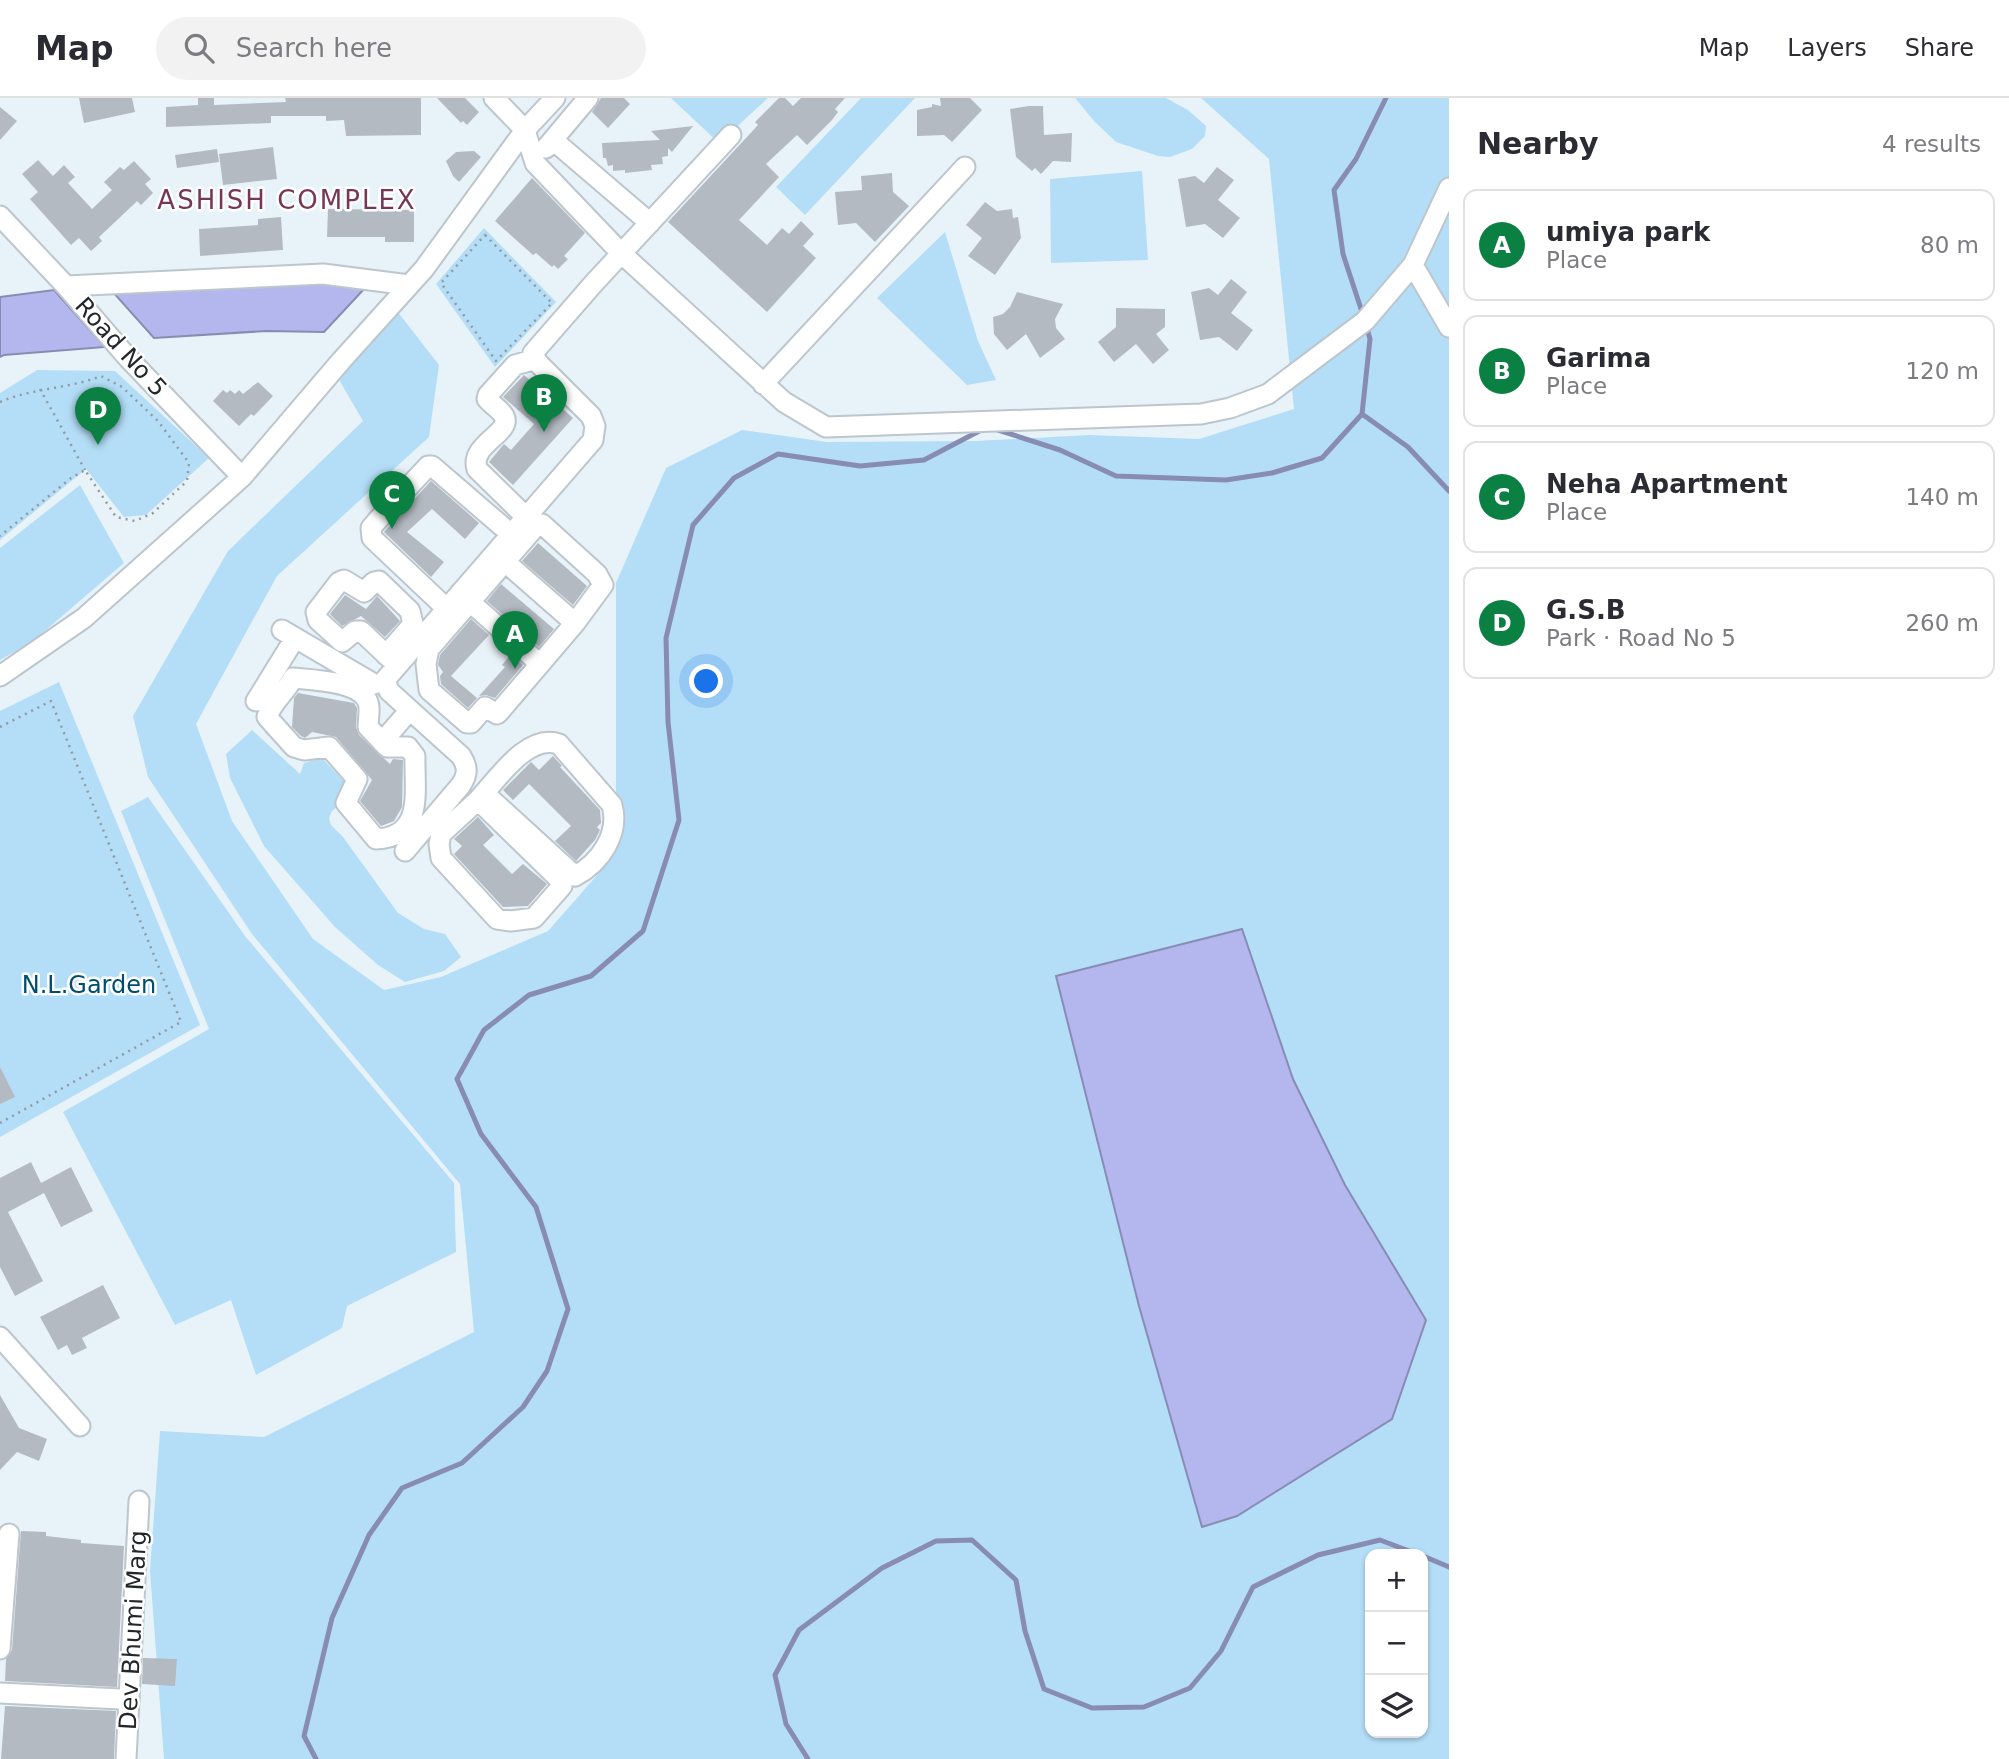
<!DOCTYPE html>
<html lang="en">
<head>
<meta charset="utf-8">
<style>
  :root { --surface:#fff; --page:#f2f2f3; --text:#2b2b33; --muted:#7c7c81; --line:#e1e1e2; --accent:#0b8043 }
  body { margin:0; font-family:"DejaVu Sans",sans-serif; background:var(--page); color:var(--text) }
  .controls { position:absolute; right:21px; bottom:21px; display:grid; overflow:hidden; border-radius:14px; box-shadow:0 2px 5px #0004 }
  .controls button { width:63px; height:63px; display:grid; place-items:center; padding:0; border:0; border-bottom:2px solid var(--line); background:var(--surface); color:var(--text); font:35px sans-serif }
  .you { position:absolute; left:707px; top:584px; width:24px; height:24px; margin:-18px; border:5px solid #fff; border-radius:50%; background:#1a73e8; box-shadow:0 0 0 10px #1a73e833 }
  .badge { display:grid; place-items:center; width:46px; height:46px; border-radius:50%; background:var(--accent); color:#fff; font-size:23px; font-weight:700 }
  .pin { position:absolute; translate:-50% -58px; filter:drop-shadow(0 2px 4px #0008) }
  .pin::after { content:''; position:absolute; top:37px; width:24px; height:21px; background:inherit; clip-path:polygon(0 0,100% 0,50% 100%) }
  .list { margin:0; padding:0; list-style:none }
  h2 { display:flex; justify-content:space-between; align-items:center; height:91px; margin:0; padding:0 28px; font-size:30px }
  h2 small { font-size:23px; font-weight:400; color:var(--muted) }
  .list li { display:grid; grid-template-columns:46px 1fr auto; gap:21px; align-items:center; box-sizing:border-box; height:112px; margin:0 14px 14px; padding:0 14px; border:2px solid var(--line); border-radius:14px }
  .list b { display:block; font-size:26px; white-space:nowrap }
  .list p { margin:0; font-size:23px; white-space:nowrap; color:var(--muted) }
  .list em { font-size:23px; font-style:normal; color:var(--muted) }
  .icon { flex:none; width:38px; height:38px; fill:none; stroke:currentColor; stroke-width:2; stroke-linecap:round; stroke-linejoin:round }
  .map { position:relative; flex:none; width:1449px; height:1661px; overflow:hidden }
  header { display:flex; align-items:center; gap:42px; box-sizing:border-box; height:98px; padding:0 35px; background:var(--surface); border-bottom:2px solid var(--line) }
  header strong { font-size:33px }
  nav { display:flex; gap:38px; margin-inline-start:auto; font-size:24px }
  .search { width:490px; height:63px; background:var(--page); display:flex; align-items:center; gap:18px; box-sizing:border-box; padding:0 24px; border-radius:38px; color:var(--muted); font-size:26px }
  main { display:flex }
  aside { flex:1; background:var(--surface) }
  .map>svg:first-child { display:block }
  .green { fill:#b4def7; fill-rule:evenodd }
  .water { fill:#b3b7ee; stroke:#888cb3; stroke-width:2 }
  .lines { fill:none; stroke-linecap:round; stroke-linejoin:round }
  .stream { stroke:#888cb3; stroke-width:5 }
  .building { fill:#b4bac2 }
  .minor-casing { stroke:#bcc6cc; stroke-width:23 }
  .path { stroke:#929a9e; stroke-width:2.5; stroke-dasharray:2 5; stroke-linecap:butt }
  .minor { stroke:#fff; stroke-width:19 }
  .labels { text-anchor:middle; stroke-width:5; stroke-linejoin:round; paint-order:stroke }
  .street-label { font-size:24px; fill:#232729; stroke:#fff }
  .park-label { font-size:24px; fill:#004e6e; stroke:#fff }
  .neighbourhood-label { font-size:26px; letter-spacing:2px; fill:#773656; stroke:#fff }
</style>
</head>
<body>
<header>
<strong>Map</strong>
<div class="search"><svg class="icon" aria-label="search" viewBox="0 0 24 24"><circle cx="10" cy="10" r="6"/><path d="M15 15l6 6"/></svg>Search here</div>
<nav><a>Map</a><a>Layers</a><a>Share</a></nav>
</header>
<main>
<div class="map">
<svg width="1449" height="1661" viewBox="0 0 1449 1661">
  <rect width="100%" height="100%" fill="#e8f3f9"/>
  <path class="green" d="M671,0H768L719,45Z
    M861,0H915L805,117L776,89Z
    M1075,0H1166L1188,12L1206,28L1205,38L1192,51L1170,59L1158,58L1116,44L1095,24Z
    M1201,0H1449V1661H164L150,1473L160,1333L264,1339L474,1234L460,1086L252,836L148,679L133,618L228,453L363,323L338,280L397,213L439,267L429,339L277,478L196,626L232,723L313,841L384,892L441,879L548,833L606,767L616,713V485L666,370L742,332L827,344L976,343L1089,337L1199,341L1294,311L1269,61ZM1370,1456H1423V1635H1370Z
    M1142,73L1148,162L1051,165L1050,81Z
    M484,130L556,204L495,269L436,186Z
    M945,134L978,243L996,282L967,287L877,200Z
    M37,272L115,273L209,360L146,417L124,419L86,371L0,442V295Z
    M80,387L124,465L32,544L0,562V450Z
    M59,584L200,927L0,1039V613Z
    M252,632L300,676L304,665L322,660L355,695L332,713L329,720L331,727L343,739L398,815L424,831L445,836L461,859L444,873L405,884L378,867L335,829L264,748L230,680L226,656Z
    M148,699L245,838L454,1085L456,1154L347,1208L342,1230L256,1277L231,1202L175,1227L63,1014L209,931L121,713Z"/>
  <path class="water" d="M321,182L364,191L324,234L266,233L154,240L111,192Z
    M54,192L105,249L4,257L0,259V199Z
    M1242,831L1293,981L1345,1087L1426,1222L1392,1321L1237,1418L1202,1429L1139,1208L1056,878Z"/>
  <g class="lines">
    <path class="stream" d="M1363,217L1343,156L1334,92L1356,61L1386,0
      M1366,227L1370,241L1362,316L1408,349L1449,393
      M995,331L1060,352L1116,378L1226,382L1272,375L1322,360L1362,316
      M1423,1458L1449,1469
      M316,1661L304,1638L332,1520L369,1437L402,1390L462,1365L523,1309L547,1273L568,1211L536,1109L481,1036L457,981L484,932L529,897L591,878L643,833L679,722L668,624L666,540L693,427L734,380L778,356L860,368L924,362L985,330
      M808,1661L786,1626L775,1577L799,1532L882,1470L936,1443L972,1442L1016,1482L1025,1533L1044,1591L1092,1610L1144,1609L1190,1590L1221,1553L1253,1489L1318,1457L1380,1442L1417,1456"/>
  </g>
  <path class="building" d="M79,0H132L135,14L84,25Z
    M198,0H214V7L286,4L285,0H421V37L346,38L344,22L326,23V18H271V25L166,29V9L198,7Z
    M437,0H465L479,14L467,27L463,23L461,25Z
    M624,0L630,6L608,30L592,14L601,0Z
    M779,0H785L793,8L801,0H845L835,11L838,14L832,22L807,47L797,37L766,66L779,79L739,122L767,147L782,130L789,136L801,123L814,136L803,148L816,160L767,214L668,124L758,27L755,24Z
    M940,0H970L982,12L952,44L944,37L917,38V12L932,9V6L941,8Z
    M1029,8H1043L1044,37L1072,35L1071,64L1053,63L1041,76L1035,70L1032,73L1016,59L1010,11Z
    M0,9L17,23L0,42Z
    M693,28L672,54L668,50V58L662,59L663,66L651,67L652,72L625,75V72L613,73V67L608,68L606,60H603L602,45L660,42L651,33Z
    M273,49L277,81L223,87L219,56Z
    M217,51L219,64L177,70L175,57Z
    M474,53L481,59L459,84L453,78L446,63L456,54Z
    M38,62L53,78L64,67L75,79L68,85L92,111L112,92L104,84L120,69L124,72L134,63L151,81L145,86L153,95L141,107L137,103L132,108L99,139L102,143L91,153L79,140L71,147L30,101L38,94L22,76Z
    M1217,69L1234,82L1218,102L1240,120L1223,140L1205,126L1186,129L1178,81L1195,78L1204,85Z
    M892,75L893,94L909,108L875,144L856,125L838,127L835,94L862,92L861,78Z
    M532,80L585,135L564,158L568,161L558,171L554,167L552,169L536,155L533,157L495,123Z
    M985,104L997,113L1012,111L1013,120L1018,119L1021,140L995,177L968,158L982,140L966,127Z
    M328,111L414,112V144H385V139H327Z
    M281,119L283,152L200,158L199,131L258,127V121Z
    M1231,181L1247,194L1231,215L1253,232L1237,253L1219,239L1200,242L1191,194L1209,190L1218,197Z
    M1017,194L1063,206L1055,221L1056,230L1065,241L1040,260L1026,236L1007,252L994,236L993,219L1003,216L1010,209Z
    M1116,210L1165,211V229L1156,236L1169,252L1153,266L1136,246L1114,264L1098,244L1116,229Z
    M524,277L573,320L513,387L489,364L504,346L511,352L534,326L503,299Z
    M258,284L273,298L254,318L251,316L239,328L213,303L223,292L227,295L230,292L235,296L239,292L243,296Z
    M431,383L479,425L465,441L432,411L407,434L444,464L431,479L384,434Z
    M538,445L587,488L573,507L522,463Z
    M501,486L554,531L539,549L487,503Z
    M345,497L366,511L377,498L400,523L385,539L361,518L342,528L330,516Z
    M471,521L489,537L451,578L477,600L468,610L441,586L440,578L443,574L438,567L440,557Z
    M511,556L523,567L495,600L486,597L479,598L505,569L502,567Z
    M298,595L354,605L357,610L356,629L359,637L390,666L393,661L403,662L402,709L394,723L381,728L360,703L372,682L336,639L312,634L305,640L301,638L292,629L294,600Z
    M553,658L562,668L560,669L600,712L601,725L597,729L600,732L595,742L576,763L555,743L571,728L529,686L513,702L503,692L531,664L539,672Z
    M478,719L494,737L483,747L512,776L523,766L547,786L528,808L503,809L454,756L462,748L454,741Z
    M0,969L15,999L0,1006Z
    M31,1064L41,1085L71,1069L93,1113L61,1129L44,1095L8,1114L43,1183L15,1198L0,1169V1080Z
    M103,1187L120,1220L82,1240L87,1250L72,1257L67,1247L58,1252L40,1219Z
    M0,1297L19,1330L47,1341L39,1363L17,1354L0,1372Z
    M21,1433L46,1434V1438L81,1442V1445L124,1448L117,1589L5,1583L6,1561L12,1552Z
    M143,1560L177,1561L175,1588L142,1586Z
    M5,1608L116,1613L114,1661H1Z"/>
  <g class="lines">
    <g class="minor-casing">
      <path id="minor" d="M494,0L525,32L535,65L621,155L784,304L826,329L1201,316L1230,310L1268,296L1365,223L1413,167L1449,90
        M553,42L650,125
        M546,50L588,0
        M0,118L66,188L128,260L242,379
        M1413,167L1449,229
        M66,188L323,176L409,187
        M763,286L965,69
        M526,419L477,371C469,346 513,335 504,318C501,312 492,307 487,301L488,297L515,267L536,261
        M542,426L597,476L603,487L575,525L500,613L497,616L485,609L471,625H467L429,592L426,566L429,551L536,428Z
        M495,455L575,525
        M460,495L540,566
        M446,510L372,440L371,430L376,424L428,368H432L511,436
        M282,532L374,586
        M386,557L413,526L410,513L379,483L374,484L364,494L344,482L339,484L316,514L318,522L342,544L355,533H361L397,567
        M0,578L84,520L242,379L341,263L424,171L525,32L555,0
        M293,580C313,582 357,583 367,602C371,609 368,621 368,629L387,649H408L415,658C414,693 425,739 376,741L346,705L357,681L329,649L304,652L294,649L267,619C272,604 286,594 293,580Z
        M256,603L295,540
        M382,644L410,612
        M478,702L441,736L439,746L441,760L497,821L511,823L534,820L562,788L561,783L478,702C497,682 527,635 559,646L612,707C620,736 600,765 575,778L484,695
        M405,753L461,687C468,676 468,669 461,658L389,593L385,582L593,342L595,328L591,318L538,265L533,255L594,185L731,37
        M0,1239L80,1328
        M0,1551L9,1436
        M0,1595L120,1601
        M126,1661L139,1403"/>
    </g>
    <path class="path" d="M485,137L552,205L496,263L441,185Z
      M40,291L85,372
      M0,304C32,290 68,291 101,278L122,289L158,323L189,365L187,383L153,415L135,423L116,419L85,372L71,380L0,438
      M0,629L51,603L181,924L0,1025"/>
    <use href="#minor" class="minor"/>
  </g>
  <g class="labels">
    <g class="street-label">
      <text transform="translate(121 249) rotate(48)" y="8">Road No 5</text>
      <text transform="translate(133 1532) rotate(-87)" y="8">Dev Bhumi Marg</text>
    </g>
    <g class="park-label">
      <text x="89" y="895">N.L.Garden</text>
    </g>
    <g class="neighbourhood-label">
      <text x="287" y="111">ASHISH COMPLEX</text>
    </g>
  </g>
</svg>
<div class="controls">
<button>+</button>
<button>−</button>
<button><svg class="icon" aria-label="layers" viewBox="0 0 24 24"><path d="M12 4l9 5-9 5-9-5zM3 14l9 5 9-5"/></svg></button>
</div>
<div class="you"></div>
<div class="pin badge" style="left:515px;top:571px">A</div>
<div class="pin badge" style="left:544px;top:334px">B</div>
<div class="pin badge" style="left:392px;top:431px">C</div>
<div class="pin badge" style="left:98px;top:347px">D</div>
</div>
<aside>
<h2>Nearby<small>4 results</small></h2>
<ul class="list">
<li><span class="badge">A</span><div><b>umiya park</b><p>Place</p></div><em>80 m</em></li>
<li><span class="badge">B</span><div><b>Garima</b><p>Place</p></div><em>120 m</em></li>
<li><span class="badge">C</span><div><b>Neha Apartment</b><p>Place</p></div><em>140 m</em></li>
<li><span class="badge">D</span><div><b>G.S.B</b><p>Park · Road No 5</p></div><em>260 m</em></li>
</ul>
</aside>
</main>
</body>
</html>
